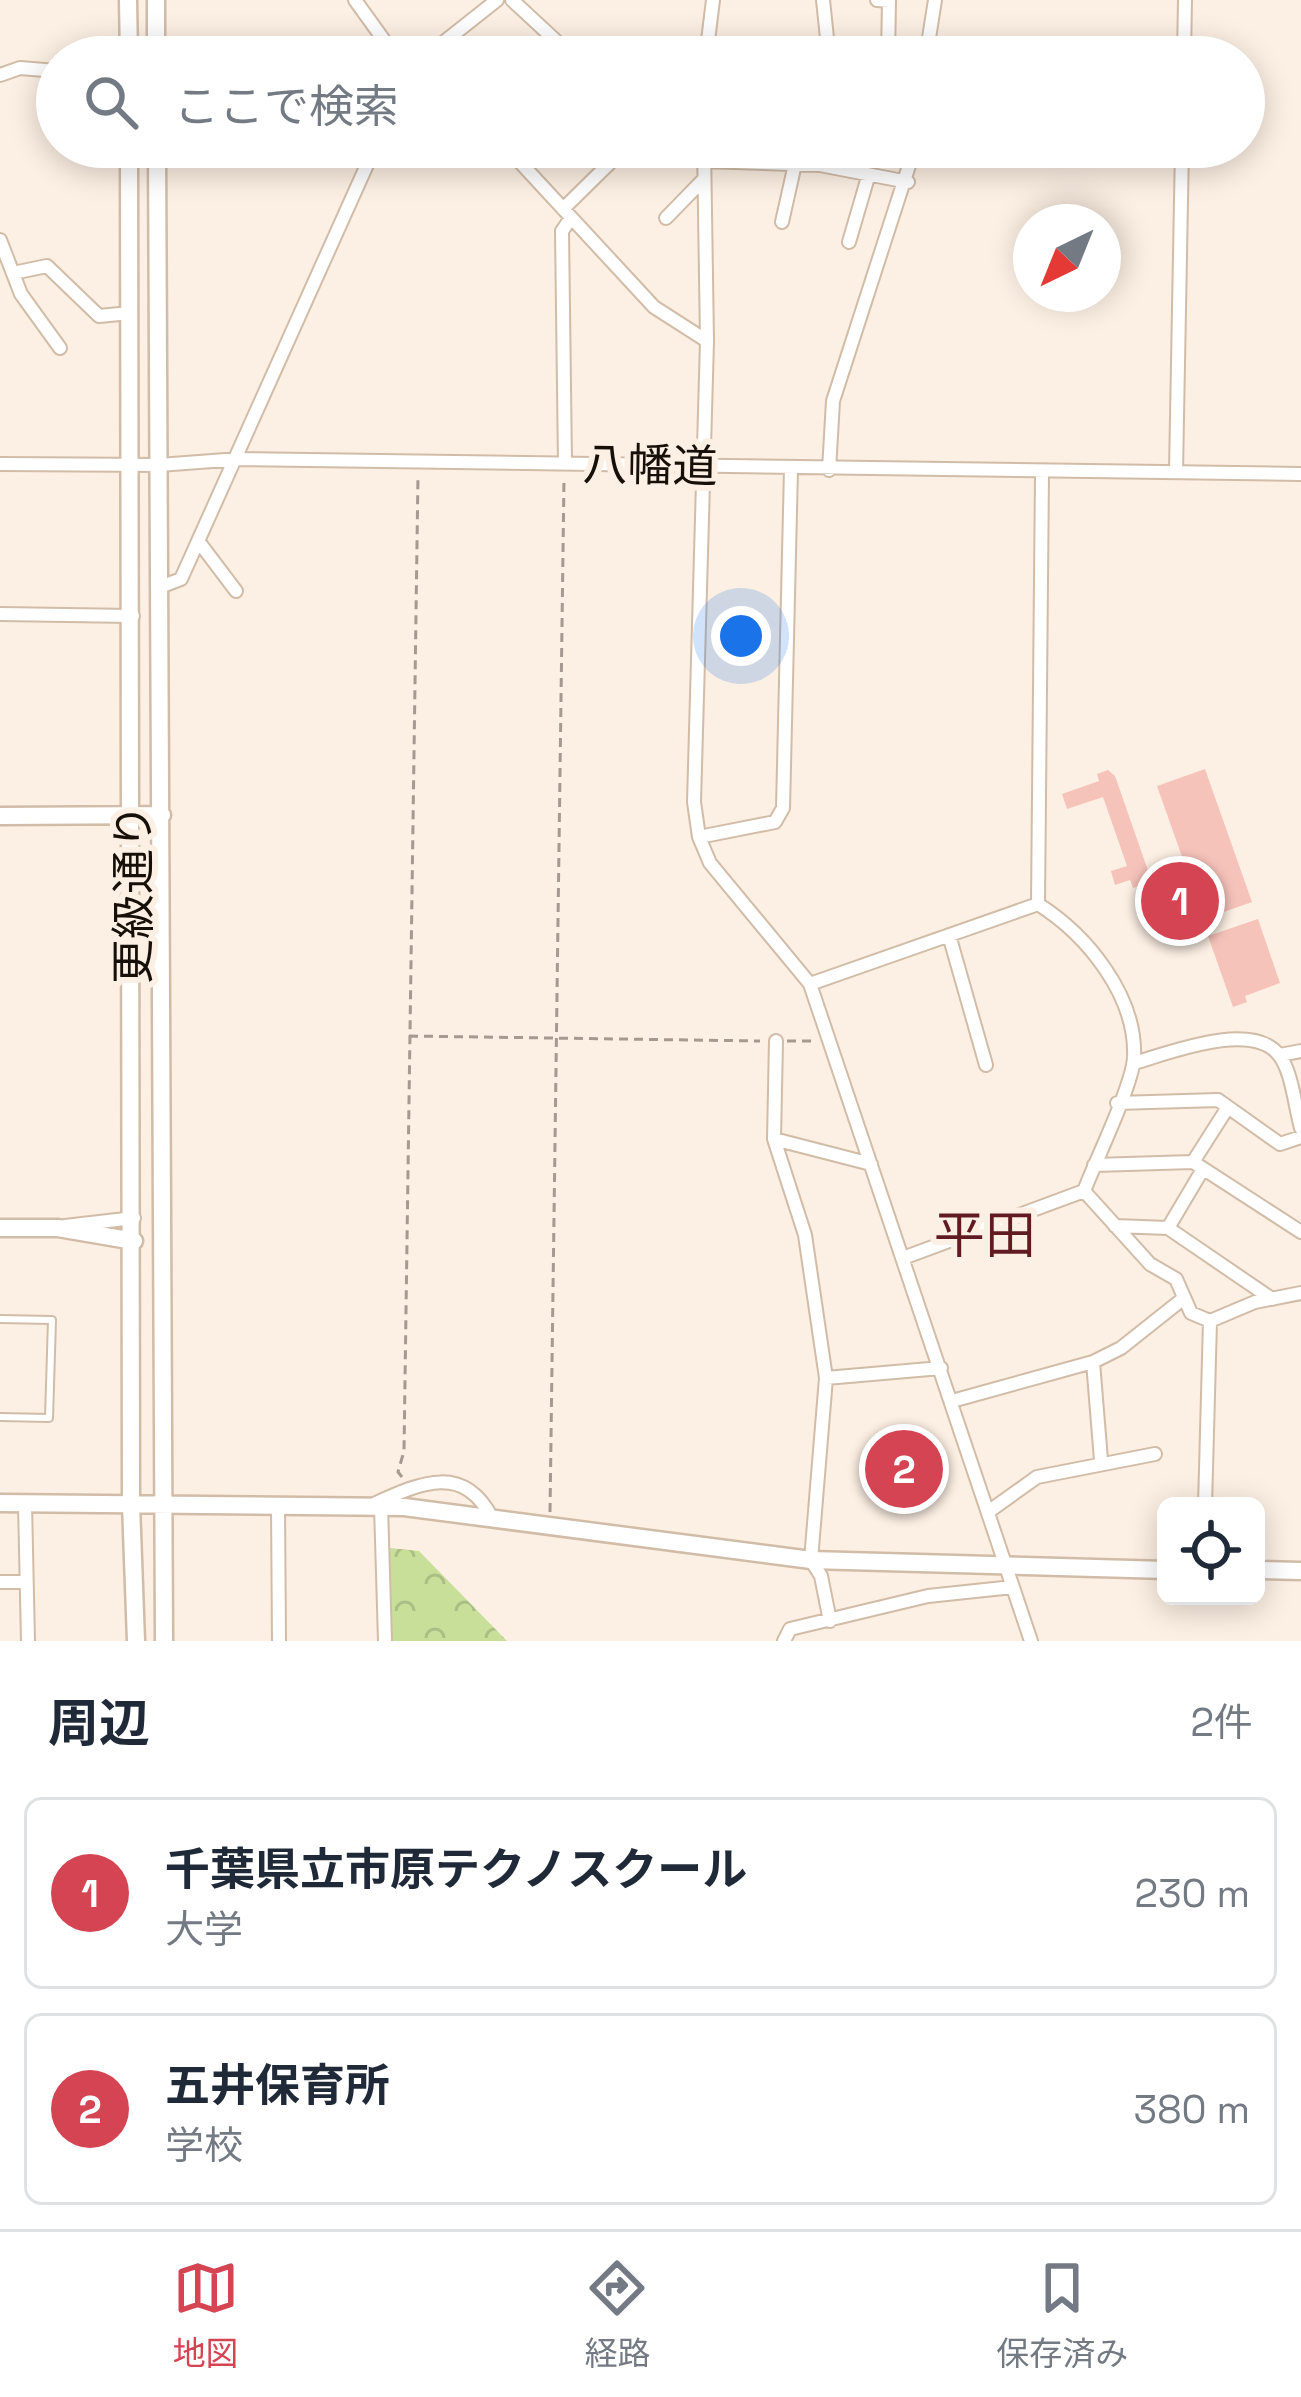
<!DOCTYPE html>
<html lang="ja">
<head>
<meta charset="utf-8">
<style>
  :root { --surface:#fff; --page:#f2f2f3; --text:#1f2937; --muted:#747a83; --line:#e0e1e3; --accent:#d54452 }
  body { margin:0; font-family:"Space Grotesk","Noto Sans JP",sans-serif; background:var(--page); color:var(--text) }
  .controls { position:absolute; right:36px; bottom:36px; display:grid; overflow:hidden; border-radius:18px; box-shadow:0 6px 30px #0003 }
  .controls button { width:108px; height:108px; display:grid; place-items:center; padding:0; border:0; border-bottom:3px solid var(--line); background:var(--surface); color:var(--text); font:60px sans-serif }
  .compass { position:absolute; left:1013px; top:204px; width:108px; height:108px; border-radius:50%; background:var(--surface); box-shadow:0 6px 30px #0003; rotate:223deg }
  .you { position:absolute; left:741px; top:636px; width:42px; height:42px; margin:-30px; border:9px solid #fff; border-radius:50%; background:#1a73e8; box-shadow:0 0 0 18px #1a73e833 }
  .badge { display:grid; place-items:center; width:78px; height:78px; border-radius:50%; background:var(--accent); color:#fff; font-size:39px; font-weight:700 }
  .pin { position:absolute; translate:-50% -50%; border:6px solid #fff; box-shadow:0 3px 12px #0006 }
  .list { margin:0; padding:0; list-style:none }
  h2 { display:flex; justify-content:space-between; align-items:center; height:156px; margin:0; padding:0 48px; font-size:51px }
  h2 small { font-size:39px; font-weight:400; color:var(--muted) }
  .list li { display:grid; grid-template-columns:78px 1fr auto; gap:36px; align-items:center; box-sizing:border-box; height:192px; margin:0 24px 24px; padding:0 24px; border:3px solid var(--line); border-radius:18px }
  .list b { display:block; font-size:45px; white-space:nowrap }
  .list p { margin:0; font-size:39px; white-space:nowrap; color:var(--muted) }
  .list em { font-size:39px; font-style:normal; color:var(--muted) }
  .icon { flex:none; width:66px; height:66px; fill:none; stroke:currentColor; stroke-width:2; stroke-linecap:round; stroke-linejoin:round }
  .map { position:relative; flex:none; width:1301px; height:1641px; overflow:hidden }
  .search { position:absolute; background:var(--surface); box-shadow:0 6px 30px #0003; left:36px; right:36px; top:36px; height:132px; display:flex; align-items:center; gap:30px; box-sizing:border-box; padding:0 42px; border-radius:66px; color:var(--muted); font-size:45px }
  .sheet { height:588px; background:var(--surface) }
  nav { display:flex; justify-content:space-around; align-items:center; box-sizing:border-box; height:168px; border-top:3px solid var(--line); background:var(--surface); font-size:33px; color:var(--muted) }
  nav a { display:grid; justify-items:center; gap:6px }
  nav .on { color:var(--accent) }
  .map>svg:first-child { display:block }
  .park { fill:url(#park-crowns) }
  .building { fill:#f6c3ba }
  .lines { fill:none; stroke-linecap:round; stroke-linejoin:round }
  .lane-casing { stroke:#d1bca8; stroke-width:10 }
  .street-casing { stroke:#d1bca8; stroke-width:16 }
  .secondary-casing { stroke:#d1bca8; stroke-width:21 }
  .path { stroke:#a59a90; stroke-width:3; stroke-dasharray:9 6; stroke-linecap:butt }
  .lane { stroke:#fff; stroke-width:6 }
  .street { stroke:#fff; stroke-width:12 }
  .secondary { stroke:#fff; stroke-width:16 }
  .labels { text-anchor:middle; stroke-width:12; stroke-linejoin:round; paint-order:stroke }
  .street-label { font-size:45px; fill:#171009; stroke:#fcefe3 }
  .quarter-label { font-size:51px; fill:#601b21; stroke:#fcefe3 }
</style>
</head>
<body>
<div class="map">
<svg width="1301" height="1641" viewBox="0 0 1301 1641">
  <defs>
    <pattern id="park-crowns" width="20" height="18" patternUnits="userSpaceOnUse" patternTransform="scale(3)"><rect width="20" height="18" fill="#c8df9a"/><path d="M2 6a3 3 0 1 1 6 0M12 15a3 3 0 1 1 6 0" fill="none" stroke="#abbe83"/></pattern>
  </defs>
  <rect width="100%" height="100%" fill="#fcefe3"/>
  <path class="park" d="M390,1548L419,1551L507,1641H386Z"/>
  <path class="building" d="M1205,769L1252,902L1204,919L1157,786Z
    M1108,770L1115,776L1152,882L1133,888L1130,880L1115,885L1111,871L1127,866L1103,797L1067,809L1062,794L1099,781L1097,774Z
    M1258,919L1280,983L1245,996L1247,1002L1233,1007L1208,936Z"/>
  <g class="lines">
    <g class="lane-casing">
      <path id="lane" d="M0,1319L52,1320L49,1418L0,1417"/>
    </g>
    <g class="street-casing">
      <path id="street" d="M355,0L396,57
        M512,0L567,51L586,57
        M823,0L829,57
        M877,0L889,1L888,57
        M425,57L497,0
        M706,57L713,0
        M926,57L935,0
        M1184,57L1185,0
        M0,75L20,68L57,71
        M506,147L654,307L707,341
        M679,147L704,161L820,165L908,182
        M704,147L707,341L694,802L699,837L710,863L810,984L1031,1641
        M563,209L626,147
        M666,218L704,179
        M782,222L795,164
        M0,240L21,294L60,348
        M849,242L868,177
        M13,273L47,266L99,316L130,313
        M0,464L159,465L239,459L1301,474
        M565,464L562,231L571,218
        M829,470L833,401L915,147
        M1176,472L1182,147
        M199,542L236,591
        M160,587L181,579L375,147
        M0,614L133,616
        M699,837L775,822L783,808L791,469
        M1038,904C1087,935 1137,996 1134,1058C1132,1086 1096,1160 1084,1191L1150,1264L1176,1279L1191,1313L1210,1321L1255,1302L1301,1293
        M1038,904L1042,473
        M949,935L986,1065
        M810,984L1038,904
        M776,1041L774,1139L805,1235L826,1378L811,1560L821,1576L830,1621
        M1280,1055L1301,1051
        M1134,1063C1169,1053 1252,1020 1279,1055C1292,1071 1295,1107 1301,1128
        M1117,1103L1218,1100L1280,1144L1301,1137
        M774,1139L871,1164
        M1193,1162L1228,1107
        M1094,1165L1193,1162L1301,1232
        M65,1226L134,1218
        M1115,1226L1168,1228L1272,1299
        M1168,1228L1203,1169
        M903,1258L1084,1191
        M1093,1362L1101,1460
        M826,1378L941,1368
        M952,1401L1093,1362L1121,1348L1184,1298
        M376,1503C422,1482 464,1464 492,1518
        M25,1504L28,1641
        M278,1506L279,1641
        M381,1506L385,1641
        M1205,1506L1210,1321
        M988,1512L1037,1477L1155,1454
        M0,1582H26
        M784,1641L790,1629L928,1596L1013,1587"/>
    </g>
    <g class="secondary-casing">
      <path id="secondary" d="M128,0L129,57
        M156,0V57
        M129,147L131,1504L136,1641
        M157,147L164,1641
        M0,816L162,815
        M0,1228H58L134,1241
        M0,1503L404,1507L811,1560L1166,1570
        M1256,1570L1301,1571"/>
    </g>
    <path class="path" d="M409,1036L760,1041
      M787,1041H814
      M402,1477L398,1472L404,1451L418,475
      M550,1512L564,478"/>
    <use href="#lane" class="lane"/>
    <use href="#street" class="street"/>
    <use href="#secondary" class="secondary"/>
  </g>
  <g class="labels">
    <g class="street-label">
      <text transform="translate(650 465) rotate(1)" y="16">八幡道</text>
      <text transform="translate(133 894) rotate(-90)" y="16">更級通り</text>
    </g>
    <g class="quarter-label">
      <text x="985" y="1253">平田</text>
    </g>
  </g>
</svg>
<div class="controls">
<button><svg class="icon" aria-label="locate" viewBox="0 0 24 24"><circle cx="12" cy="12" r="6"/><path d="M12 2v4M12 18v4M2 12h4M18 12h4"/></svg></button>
</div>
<svg class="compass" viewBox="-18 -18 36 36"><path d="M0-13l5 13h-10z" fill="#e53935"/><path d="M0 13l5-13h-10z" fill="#747a83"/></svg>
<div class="you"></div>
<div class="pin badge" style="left:1180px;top:901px">1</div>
<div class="pin badge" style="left:904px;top:1469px">2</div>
<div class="search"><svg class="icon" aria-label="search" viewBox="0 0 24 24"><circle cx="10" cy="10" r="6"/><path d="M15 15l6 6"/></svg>ここで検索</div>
</div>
<section class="sheet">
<h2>周辺<small>2件</small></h2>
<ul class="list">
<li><span class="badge">1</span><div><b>千葉県立市原テクノスクール</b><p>大学</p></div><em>230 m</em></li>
<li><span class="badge">2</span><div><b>五井保育所</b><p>学校</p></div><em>380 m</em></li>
</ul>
</section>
<nav>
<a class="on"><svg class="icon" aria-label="map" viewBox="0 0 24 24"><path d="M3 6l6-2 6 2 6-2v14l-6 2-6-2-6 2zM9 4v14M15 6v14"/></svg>地図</a>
<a><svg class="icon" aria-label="directions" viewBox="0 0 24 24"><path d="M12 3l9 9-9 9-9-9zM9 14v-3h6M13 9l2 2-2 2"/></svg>経路</a>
<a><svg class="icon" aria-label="saved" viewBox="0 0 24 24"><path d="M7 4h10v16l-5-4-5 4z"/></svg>保存済み</a>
</nav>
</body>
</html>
